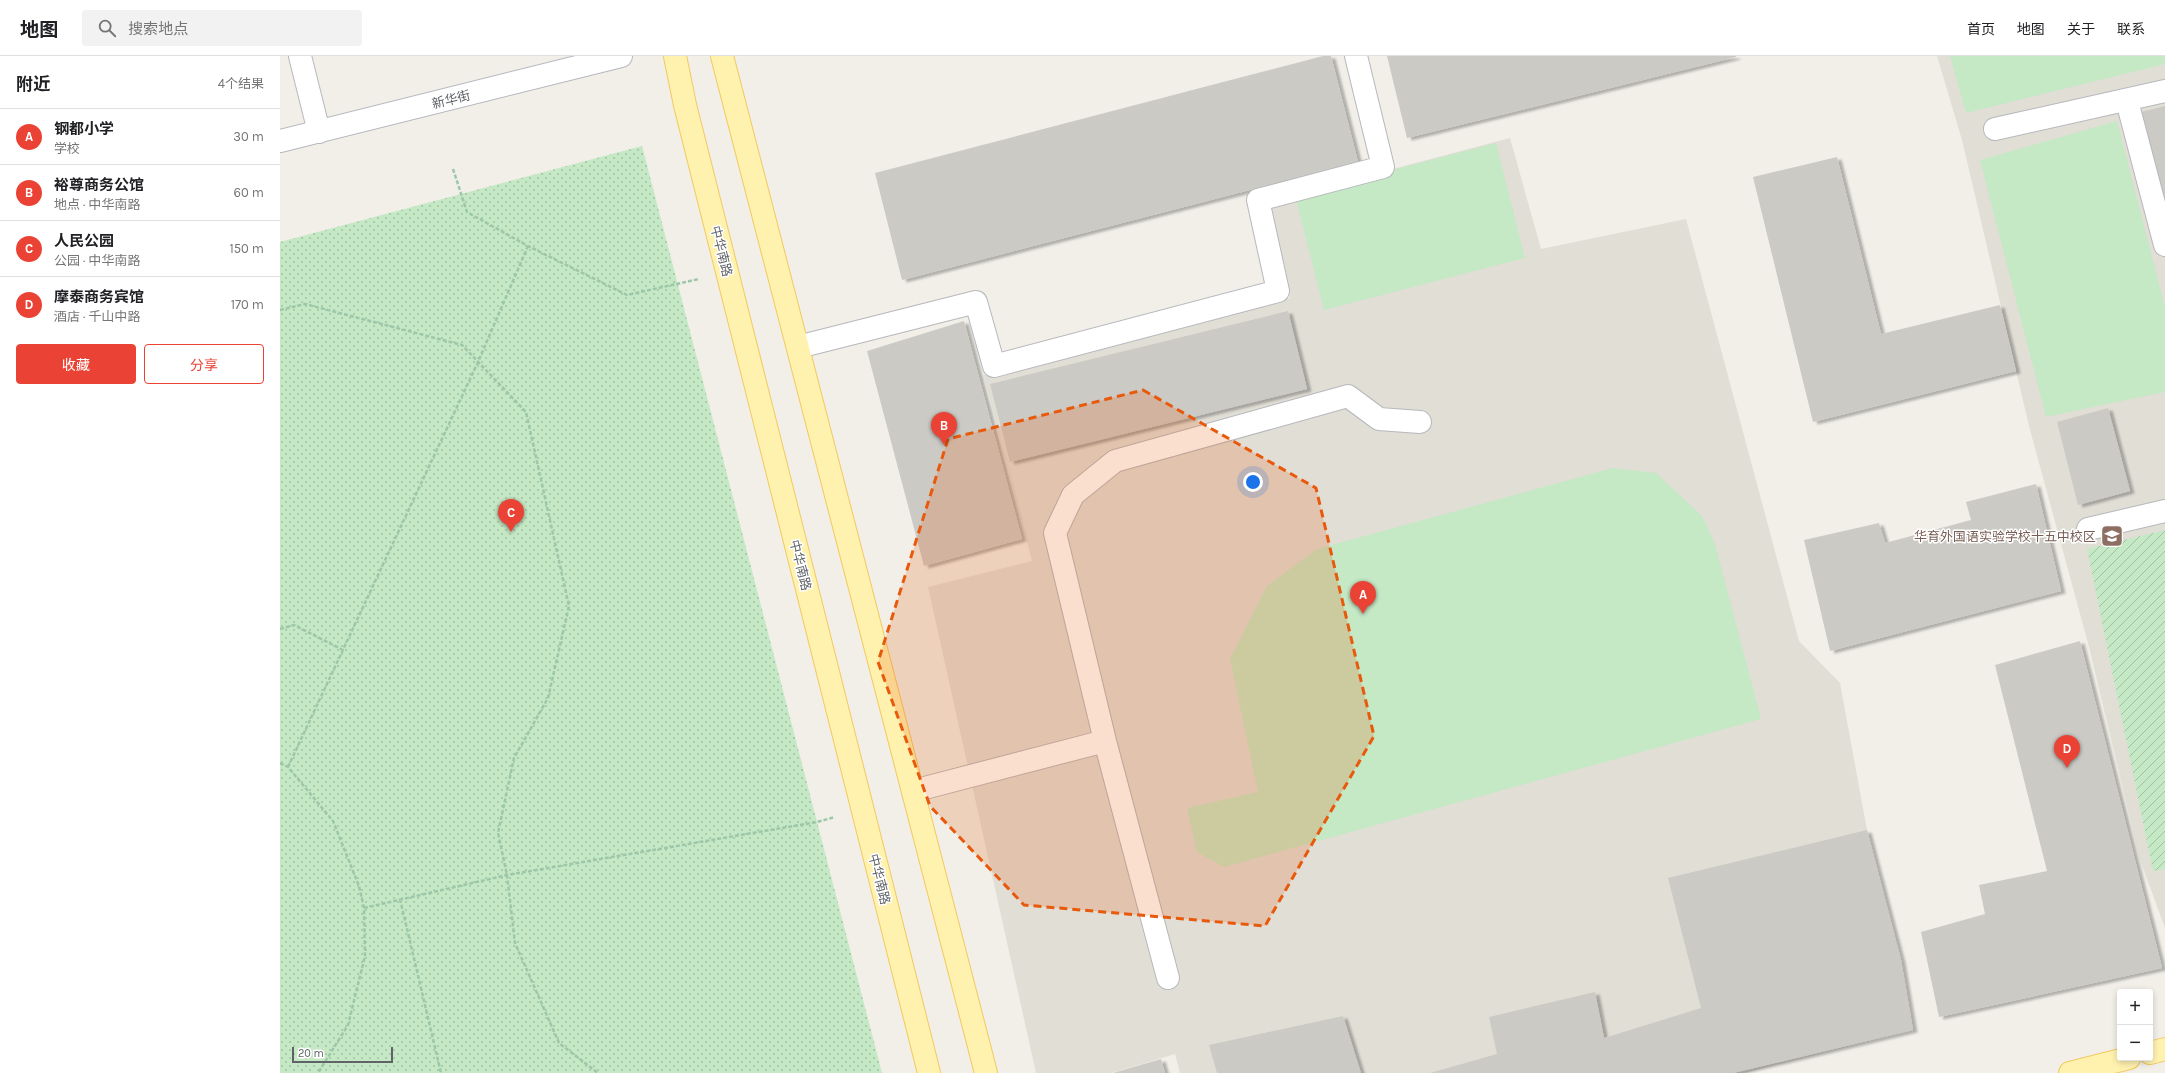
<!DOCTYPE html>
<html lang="zh">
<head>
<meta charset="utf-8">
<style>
  :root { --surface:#fff; --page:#f2f2f2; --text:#202124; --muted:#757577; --line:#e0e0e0; --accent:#ea4335 }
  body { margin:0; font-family:Karla,"Noto Sans SC",sans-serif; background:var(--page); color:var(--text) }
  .controls { position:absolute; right:12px; bottom:12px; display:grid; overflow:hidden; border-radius:4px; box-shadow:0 2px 6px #0003 }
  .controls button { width:36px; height:36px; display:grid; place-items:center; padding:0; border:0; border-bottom:1px solid var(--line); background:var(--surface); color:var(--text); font:20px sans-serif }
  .scale { position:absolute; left:12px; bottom:10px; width:101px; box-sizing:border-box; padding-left:4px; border:2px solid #5f6368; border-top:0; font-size:11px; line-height:14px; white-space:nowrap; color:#5f6368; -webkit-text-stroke:3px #fff; paint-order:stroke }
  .you { position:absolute; left:973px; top:426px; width:14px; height:14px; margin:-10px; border:3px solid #fff; border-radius:50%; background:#1a73e8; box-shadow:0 0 0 6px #1a73e833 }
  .badge { display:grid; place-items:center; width:26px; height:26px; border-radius:50%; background:var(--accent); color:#fff; font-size:13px; font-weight:700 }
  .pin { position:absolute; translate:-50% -33px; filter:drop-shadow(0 1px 2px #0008) }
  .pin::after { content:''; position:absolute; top:21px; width:14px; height:12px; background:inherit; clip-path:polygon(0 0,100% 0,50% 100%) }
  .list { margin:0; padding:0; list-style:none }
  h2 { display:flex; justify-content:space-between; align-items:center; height:52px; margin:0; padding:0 16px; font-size:17px }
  h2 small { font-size:13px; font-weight:400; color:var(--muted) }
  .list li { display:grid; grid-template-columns:26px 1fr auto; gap:12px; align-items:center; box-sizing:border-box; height:56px; padding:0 16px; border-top:1px solid var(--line) }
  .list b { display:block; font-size:15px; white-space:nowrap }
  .list p { margin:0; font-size:13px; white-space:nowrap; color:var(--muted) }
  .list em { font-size:13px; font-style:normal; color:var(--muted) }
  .actions { display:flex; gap:8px; padding:12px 16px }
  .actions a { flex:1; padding:9px 0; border:1px solid var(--accent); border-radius:4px; text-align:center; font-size:14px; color:var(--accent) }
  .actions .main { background:var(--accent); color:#fff }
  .icon { flex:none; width:22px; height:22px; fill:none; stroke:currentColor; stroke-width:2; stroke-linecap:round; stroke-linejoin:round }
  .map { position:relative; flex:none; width:1885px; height:1017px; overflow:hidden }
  header { display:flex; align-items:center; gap:24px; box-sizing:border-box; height:56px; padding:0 20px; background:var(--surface); border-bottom:1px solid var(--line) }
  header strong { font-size:19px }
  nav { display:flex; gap:22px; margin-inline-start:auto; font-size:14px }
  .search { width:280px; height:36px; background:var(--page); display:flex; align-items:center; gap:10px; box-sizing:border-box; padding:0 14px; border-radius:4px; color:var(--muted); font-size:15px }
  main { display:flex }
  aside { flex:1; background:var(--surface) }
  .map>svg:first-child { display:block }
  .education { fill:#e1ded6 }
  .grass { fill:#c5e8c5 }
  .park { fill:url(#park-dots) }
  .garden { fill:url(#garden-furrows) }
  .building { fill:#cccac5; filter:url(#shadow) }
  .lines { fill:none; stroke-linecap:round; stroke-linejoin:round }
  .minor-casing { stroke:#b5b8bc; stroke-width:24 }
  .major-casing { stroke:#f2c960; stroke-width:24 }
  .path { stroke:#9cc7a9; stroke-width:2.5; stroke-dasharray:4 2; stroke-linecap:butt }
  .minor { stroke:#fff; stroke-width:22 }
  .major { stroke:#fff2af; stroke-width:22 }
  .marked { fill:#e8590c; fill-opacity:0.2; stroke:#e8590c; stroke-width:3; stroke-dasharray:8 5; stroke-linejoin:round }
  .labels { text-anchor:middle; stroke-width:3; stroke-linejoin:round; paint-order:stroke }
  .street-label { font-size:13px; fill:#5f6368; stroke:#fff }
  .education-label { font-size:13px; fill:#785e54; stroke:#fff; text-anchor:end }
</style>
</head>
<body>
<header>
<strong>地图</strong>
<div class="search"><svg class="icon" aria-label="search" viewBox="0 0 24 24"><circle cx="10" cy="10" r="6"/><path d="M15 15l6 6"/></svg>搜索地点</div>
<nav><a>首页</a><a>地图</a><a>关于</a><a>联系</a></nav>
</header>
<main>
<aside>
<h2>附近<small>4个结果</small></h2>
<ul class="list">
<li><span class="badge">A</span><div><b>钢都小学</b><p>学校</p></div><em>30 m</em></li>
<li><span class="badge">B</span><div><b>裕尊商务公馆</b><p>地点 · 中华南路</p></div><em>60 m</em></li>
<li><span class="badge">C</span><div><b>人民公园</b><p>公园 · 中华南路</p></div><em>150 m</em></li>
<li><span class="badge">D</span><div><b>摩泰商务宾馆</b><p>酒店 · 千山中路</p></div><em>170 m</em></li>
</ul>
<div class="actions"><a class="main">收藏</a><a>分享</a></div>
</aside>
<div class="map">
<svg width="1885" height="1017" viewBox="0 0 1885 1017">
  <defs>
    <pattern id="park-dots" width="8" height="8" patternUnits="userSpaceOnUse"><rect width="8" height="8" fill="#c5e8c5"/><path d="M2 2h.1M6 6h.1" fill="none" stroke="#a3c0a4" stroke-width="1.8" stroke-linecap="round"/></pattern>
    <pattern id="garden-furrows" width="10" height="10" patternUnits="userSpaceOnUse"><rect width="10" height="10" fill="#c5e8c5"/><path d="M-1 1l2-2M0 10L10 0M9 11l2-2" fill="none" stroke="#a3c0a4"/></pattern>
    <filter id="shadow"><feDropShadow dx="4.5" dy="2.5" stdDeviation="1" flood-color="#0004"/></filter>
  </defs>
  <rect width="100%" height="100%" fill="#f1efe8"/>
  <path class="education" d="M1657,0H1885V872L1860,804L1809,591L1749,370L1682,84Z
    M1230,82L1261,193L1406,163L1519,585L1560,627L1587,774L1621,904L1633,974L1465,1017H900L895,998L832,1017H756L648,531L752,505L704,319L1010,242L989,148L1015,139Z"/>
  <path class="grass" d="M1670,0H1885V8L1686,57Z
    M1837,65L1885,251V336L1766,361L1700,104Z
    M1216,87L1245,202L1044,254L1015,139Z
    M1333,412L1376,417L1422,460L1435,488L1481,663L944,811L917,796L907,752L978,736L950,603L987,530L1037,493Z"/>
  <path class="park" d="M362,90L602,1017H0V186Z"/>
  <path class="garden" d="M1885,474V813L1873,815L1807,493Z"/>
  <path class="building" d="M1043,0H1051L1078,106L622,224L595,117Z
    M1107,0H1456V1L1127,82Z
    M1885,50V163L1853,58Z
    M1557,101L1601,278L1720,249L1736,315L1533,366L1473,121Z
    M1008,255L1027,333L730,406L710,328Z
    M684,265L742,483L644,510L587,295Z
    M1828,352L1850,435L1798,449L1777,366Z
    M1756,428L1781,535L1550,595L1524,484L1599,467L1605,487L1691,464L1686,446Z
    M1800,585L1882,912L1659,961L1641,876L1705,858L1699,829L1767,815L1715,609Z
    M1587,774L1621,904L1633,974L1453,1017H1150L1217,998L1209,961L1315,936L1324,982L1421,952L1388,822Z
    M1063,960L1081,1017H937L929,989Z
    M881,1003L885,1017H833Z"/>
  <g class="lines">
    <g class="minor-casing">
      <path id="minor" d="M20,0L39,76
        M1847,45L1885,189
        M1715,73L1885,35
        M0,85L341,0
        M518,291L696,246L714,310L998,235L978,144L1103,111L1076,0
        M1808,473L1885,455
        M633,735L825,685
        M888,922L825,685L775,477L793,439L835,405L1068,340L1099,363L1140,366"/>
    </g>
    <g class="major-casing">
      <path id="major" d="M395,0L405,49L649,1017
        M442,0L706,1017
        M1870,997L1885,993
        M1790,1017L1849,1002"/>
    </g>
    <path class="path" d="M173,113L187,156L248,190L347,239L419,223
      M0,254L25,248L182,289L246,356L289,550L268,642L234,702L218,777L227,819L235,887L279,987L318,1017
      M0,573L14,569L63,594
      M0,707L8,711L53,765L79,830L84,852L85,900L68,969L38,1017
      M8,711L198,306L248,190
      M120,843L161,1017
      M84,852L227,819L537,766L555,761"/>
    <use href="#minor" class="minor"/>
    <use href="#major" class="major"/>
  </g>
  <path class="marked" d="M863,334L1036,432L1094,680L985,870L744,849L650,750L598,606L668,383Z"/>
  <defs>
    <g id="school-square" transform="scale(1.15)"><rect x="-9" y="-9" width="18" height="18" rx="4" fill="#8d6e63" stroke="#fff"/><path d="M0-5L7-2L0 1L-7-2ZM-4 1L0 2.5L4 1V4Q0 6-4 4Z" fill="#fff"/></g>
  </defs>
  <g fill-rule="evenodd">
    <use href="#school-square" x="1832" y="480"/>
  </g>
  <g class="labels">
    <g class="street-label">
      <text transform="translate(171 43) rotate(-14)" y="5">新华街</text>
      <text transform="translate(442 195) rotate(76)" y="5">中华南路</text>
      <text transform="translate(521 509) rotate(76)" y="5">中华南路</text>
      <text transform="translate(600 823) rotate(76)" y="5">中华南路</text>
    </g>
    <g class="education-label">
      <text x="1816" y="485">华育外国语实验学校十五中校区</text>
    </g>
  </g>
</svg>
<div class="controls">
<button>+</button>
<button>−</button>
</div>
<div class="scale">20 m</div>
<div class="you"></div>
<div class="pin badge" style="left:1083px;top:558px">A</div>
<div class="pin badge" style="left:664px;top:389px">B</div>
<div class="pin badge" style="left:231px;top:476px">C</div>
<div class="pin badge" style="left:1787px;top:712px">D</div>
</div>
</main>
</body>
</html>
